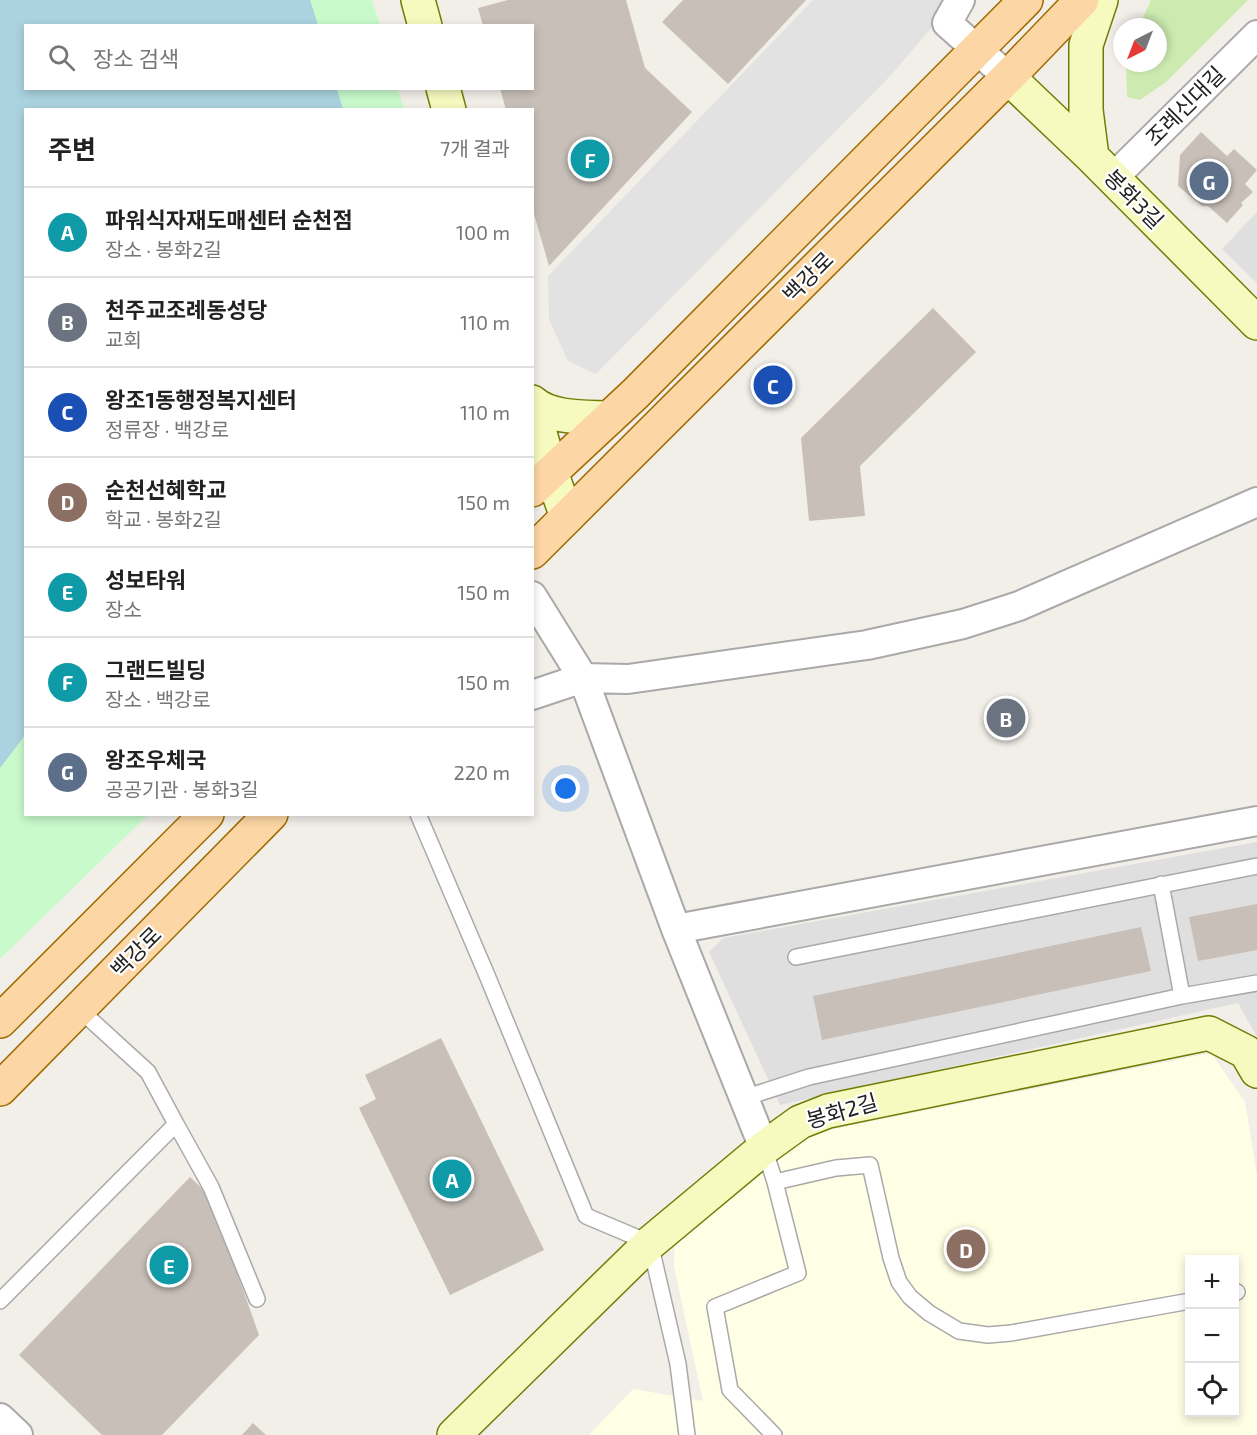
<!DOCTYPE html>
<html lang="ko">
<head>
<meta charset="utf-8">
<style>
  :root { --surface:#fff; --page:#f6f6f6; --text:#222; --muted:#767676; --line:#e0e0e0; --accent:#d40000 }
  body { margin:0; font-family:"Exo 2","Noto Sans KR",sans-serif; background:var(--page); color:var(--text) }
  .controls { position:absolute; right:18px; bottom:18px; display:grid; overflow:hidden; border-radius:0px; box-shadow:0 3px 9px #0003 }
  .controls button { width:54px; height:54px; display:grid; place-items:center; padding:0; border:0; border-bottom:2px solid var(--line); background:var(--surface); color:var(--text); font:30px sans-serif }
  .compass { position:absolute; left:1113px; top:18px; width:54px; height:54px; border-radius:50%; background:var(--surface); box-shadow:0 3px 9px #0003; rotate:222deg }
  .you { position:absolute; left:566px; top:789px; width:21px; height:21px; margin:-15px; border:4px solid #fff; border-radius:50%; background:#1a73e8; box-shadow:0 0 0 9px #1a73e833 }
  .badge { display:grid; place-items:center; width:39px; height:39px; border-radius:50%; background:var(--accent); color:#fff; font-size:20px; font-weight:700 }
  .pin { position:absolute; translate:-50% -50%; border:3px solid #fff; box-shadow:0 2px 6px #0006 }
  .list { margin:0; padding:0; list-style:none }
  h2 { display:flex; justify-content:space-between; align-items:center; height:78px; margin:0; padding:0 24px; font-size:26px }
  h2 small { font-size:20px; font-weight:400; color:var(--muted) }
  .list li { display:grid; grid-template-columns:39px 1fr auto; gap:18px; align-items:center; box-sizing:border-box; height:90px; padding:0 24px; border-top:2px solid var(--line) }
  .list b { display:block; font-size:22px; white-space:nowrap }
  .list p { margin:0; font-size:20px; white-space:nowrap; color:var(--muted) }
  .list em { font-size:20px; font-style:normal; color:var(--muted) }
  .icon { flex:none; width:33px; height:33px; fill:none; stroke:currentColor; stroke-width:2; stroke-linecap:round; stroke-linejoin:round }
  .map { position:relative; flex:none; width:1257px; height:1435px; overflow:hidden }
  .search { position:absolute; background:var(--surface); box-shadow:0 3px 9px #0003; left:24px; top:24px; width:510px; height:66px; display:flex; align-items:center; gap:15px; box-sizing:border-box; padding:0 21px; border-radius:0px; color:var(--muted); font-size:22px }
  .panel { position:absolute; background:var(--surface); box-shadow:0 3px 9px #0003; left:24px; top:108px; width:510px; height:708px; border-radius:0px }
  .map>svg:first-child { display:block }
  .residential { fill:#e0dfdf }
  .education { fill:#ffffe5; fill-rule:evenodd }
  .grass { fill:#cdebb0 }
  .park { fill:#c8facc }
  .parking { fill:#e2e2e2 }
  .water { fill:#aad3df }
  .building { fill:#c7bfb8 }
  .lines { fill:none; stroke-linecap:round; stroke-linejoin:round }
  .lane-casing { stroke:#a9a9a9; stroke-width:18 }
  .street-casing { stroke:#a9a9a9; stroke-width:32 }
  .secondary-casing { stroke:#707d05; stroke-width:36 }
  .primary-casing { stroke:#a06b00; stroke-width:36 }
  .lane { stroke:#fff; stroke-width:15 }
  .street { stroke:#fff; stroke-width:28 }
  .secondary { stroke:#f7fabf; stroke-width:33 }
  .primary { stroke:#fcd6a4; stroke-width:33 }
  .labels { text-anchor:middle; stroke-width:4.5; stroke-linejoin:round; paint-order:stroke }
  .street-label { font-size:22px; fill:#222; stroke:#fff }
</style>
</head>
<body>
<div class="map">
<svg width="1257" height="1435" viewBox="0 0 1257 1435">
  <rect width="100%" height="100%" fill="#f2efe9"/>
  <path class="residential" d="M1257,212V283L1222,249Z
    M1257,842V1037L1238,1003L780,1105L709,952L723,938Z"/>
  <path class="education" d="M1211,1053L1245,1102L1257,1175V1435H589L633,1389L703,1401L674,1266L675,1239L813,1133ZM1190,1260H1234V1412H1190Z"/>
  <path class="grass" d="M1151,0H1248L1166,82L1140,100L1127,97L1126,63H1158V27H1139Z"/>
  <path class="park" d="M0,0H372L380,25L26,26V88L398,89L404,109L26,110V814L148,815L0,959Z"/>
  <path class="parking" d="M813,0H955L892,74L596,374L568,361L549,319L548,276Z"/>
  <path class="water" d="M0,0H310L318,25L26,26V88L337,89L343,109L26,110V734L0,768Z"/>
  <path class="building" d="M508,0H626L645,68L692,112L549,266L532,207V110H506L500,88H532V26H483L478,8Z
    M683,0H806L728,84L662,22Z
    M1201,132L1227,156L1234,149L1257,170L1245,184L1253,192L1241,203L1243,205L1227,223L1208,206H1202L1178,186L1180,155Z
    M933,308L976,352L860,466L865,516L809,521L801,438Z
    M1257,904V950L1198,961L1189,917Z
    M1141,927L1151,971L822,1040L813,996Z
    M441,1038L544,1250L450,1295L359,1108L376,1099L365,1075Z
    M190,1177L210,1196L259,1335L162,1435H102L19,1355Z
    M253,1423L266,1435H242Z"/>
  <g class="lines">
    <g class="lane-casing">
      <path id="lane" d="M418,814L486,973L586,1216L650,1243L678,1364L687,1435
        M1161,884L1182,996
        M796,957L1257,866
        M744,1098L809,1077L1182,996L1257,983
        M176,1124L211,1187L257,1299
        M764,1148L775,1182L836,1168L870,1165L891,1258L899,1282L910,1297L929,1313L959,1331L988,1335L1011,1333L1190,1301
        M1234,1293L1237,1292
        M0,1301L176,1124L148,1072L79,1009
        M774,1435L730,1390L715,1307L798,1273L775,1182"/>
    </g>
    <g class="street-casing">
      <path id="street" d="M960,0L947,23L1008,77
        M1113,178L1257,35
        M532,596L583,678L676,929L764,1148
        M532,695L583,678L628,679L867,645L963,624L1019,606L1257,502
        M676,929L1257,821
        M0,1418L18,1435"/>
    </g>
    <g class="secondary-casing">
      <path id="secondary" d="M418,0L425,26
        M1008,77L1092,157L1257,323
        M443,88L449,110
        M1092,157L1086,110V45L1101,0
        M532,402C551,419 585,417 609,418
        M532,405L551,472L567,517
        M454,1435L650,1243L764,1148L800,1122L828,1111L1209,1033L1246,1052L1257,1071"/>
    </g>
    <g class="primary-casing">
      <path id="primary" d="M532,490L635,394L1026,0
        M532,552L1008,77L1082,0
        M0,1021L207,814
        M0,1089L271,814"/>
    </g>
    <use href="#lane" class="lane"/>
    <use href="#street" class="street"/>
    <use href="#secondary" class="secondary"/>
    <use href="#primary" class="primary"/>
  </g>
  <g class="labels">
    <g class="street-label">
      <text transform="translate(1185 106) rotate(-45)" y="8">조례신대길</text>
      <text transform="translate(1134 199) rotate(45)" y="8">봉화3길</text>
      <text transform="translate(808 277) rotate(-45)" y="8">백강로</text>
      <text transform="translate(136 952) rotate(-45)" y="8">백강로</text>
      <text transform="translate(842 1111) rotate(-16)" y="8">봉화2길</text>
    </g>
  </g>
</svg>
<div class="controls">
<button>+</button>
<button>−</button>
<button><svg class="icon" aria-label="locate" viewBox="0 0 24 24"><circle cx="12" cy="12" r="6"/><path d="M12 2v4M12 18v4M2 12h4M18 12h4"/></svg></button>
</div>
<svg class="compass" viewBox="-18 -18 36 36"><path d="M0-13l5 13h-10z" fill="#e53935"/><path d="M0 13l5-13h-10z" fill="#767676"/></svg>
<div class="you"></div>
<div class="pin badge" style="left:452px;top:1179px;background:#0f9aa8">A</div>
<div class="pin badge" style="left:1006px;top:718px;background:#6b7280">B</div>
<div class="pin badge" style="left:773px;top:385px;background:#1a4fb4">C</div>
<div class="pin badge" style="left:966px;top:1249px;background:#8d6e63">D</div>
<div class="pin badge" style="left:169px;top:1265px;background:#0f9aa8">E</div>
<div class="pin badge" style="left:590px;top:159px;background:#0f9aa8">F</div>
<div class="pin badge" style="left:1209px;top:181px;background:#5c6f8a">G</div>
<div class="search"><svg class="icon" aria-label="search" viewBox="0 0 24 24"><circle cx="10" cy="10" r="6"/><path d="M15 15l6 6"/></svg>장소 검색</div>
<section class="panel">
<h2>주변<small>7개 결과</small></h2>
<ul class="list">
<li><span class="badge" style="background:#0f9aa8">A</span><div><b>파워식자재도매센터 순천점</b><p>장소 · 봉화2길</p></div><em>100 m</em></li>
<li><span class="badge" style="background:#6b7280">B</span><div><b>천주교조례동성당</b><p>교회</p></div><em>110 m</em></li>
<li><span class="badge" style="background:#1a4fb4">C</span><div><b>왕조1동행정복지센터</b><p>정류장 · 백강로</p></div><em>110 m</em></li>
<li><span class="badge" style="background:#8d6e63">D</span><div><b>순천선혜학교</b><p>학교 · 봉화2길</p></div><em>150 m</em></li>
<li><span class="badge" style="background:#0f9aa8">E</span><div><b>성보타워</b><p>장소</p></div><em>150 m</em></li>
<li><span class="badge" style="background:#0f9aa8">F</span><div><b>그랜드빌딩</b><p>장소 · 백강로</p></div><em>150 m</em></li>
<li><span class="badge" style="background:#5c6f8a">G</span><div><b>왕조우체국</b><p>공공기관 · 봉화3길</p></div><em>220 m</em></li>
</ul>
</section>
</div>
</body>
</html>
